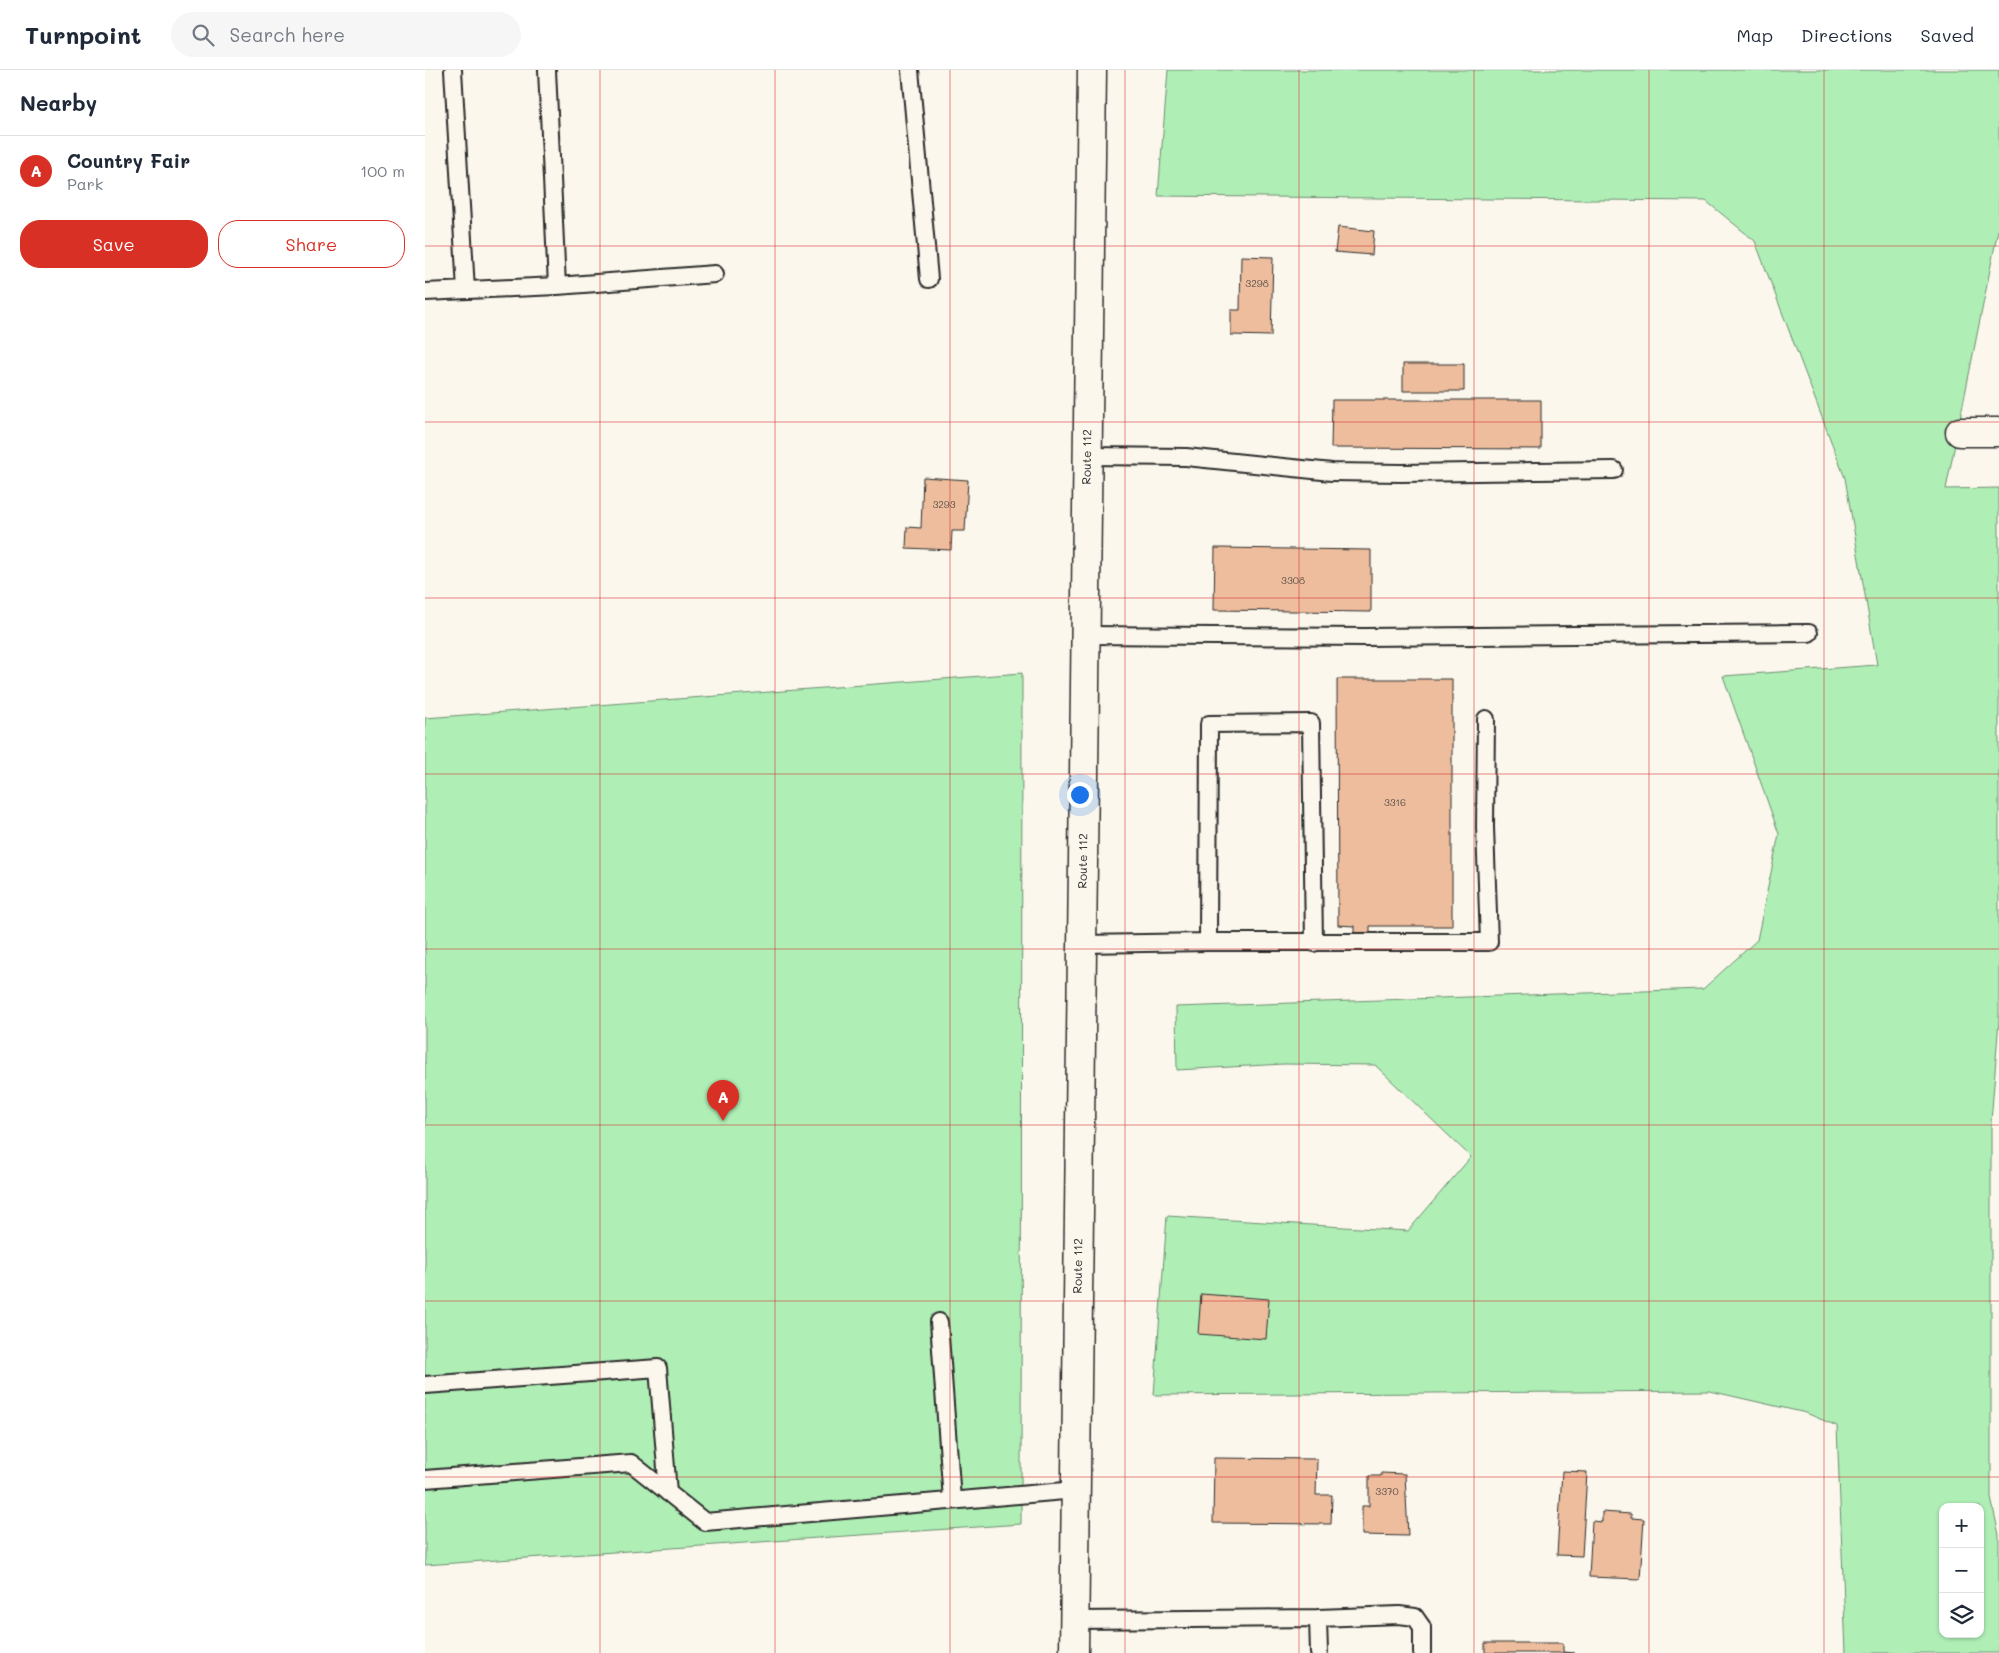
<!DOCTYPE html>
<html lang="en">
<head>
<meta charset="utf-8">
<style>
  :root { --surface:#fff; --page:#f6f6f7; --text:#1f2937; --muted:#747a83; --line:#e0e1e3; --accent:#d93025 }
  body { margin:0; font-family:Mali,sans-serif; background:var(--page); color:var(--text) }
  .controls { position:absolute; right:15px; bottom:15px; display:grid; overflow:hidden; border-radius:10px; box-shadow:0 1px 4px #0004 }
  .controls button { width:45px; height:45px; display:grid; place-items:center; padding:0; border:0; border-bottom:1px solid var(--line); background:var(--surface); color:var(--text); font:25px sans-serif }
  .you { position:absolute; left:654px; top:724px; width:18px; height:18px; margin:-12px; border:4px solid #fff; border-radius:50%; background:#1a73e8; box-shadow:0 0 0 8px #1a73e833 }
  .badge { display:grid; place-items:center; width:32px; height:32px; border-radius:50%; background:var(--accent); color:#fff; font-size:16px; font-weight:700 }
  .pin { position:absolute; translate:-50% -41px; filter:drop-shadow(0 1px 2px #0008) }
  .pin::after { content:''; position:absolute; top:26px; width:18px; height:15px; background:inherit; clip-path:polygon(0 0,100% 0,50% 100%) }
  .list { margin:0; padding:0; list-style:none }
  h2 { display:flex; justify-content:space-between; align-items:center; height:65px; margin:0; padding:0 20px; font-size:21px }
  h2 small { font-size:16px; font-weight:400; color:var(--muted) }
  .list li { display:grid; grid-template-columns:32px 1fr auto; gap:15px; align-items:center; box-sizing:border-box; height:70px; padding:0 20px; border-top:1px solid var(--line) }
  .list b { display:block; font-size:19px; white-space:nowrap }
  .list p { margin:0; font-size:16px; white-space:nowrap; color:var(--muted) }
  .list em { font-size:16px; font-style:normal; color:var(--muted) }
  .actions { display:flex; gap:10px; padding:15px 20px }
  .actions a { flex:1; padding:11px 0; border:1px solid var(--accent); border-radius:20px; text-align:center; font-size:18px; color:var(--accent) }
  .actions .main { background:var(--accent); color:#fff }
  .icon { flex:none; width:28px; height:28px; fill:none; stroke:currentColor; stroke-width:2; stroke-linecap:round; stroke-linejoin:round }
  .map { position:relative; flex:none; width:1574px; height:1583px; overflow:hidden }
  header { display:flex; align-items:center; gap:30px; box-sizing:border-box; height:70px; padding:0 25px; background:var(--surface); border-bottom:1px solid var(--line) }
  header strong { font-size:24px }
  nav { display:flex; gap:28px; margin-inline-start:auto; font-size:18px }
  .search { width:350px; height:45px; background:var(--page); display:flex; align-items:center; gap:12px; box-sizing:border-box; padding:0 18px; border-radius:28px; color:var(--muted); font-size:19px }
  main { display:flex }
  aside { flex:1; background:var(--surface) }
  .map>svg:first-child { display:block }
  .green { fill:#afefb6; stroke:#6d8d70; fill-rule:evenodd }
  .building { fill:#edbd9d; stroke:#2b2b2b }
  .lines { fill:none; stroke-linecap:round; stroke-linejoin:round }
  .lane-casing { stroke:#2b2b2b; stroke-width:20 }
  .street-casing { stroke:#2b2b2b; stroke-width:31 }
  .primary-casing { stroke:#2b2b2b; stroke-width:31 }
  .lane { stroke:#fbf7ec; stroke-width:16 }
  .street { stroke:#fbf7ec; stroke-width:28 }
  .primary { stroke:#fbf7ec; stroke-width:28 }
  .grid { fill:none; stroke:#d62828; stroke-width:1; stroke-opacity:0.55 }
  .labels { text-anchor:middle; stroke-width:5; stroke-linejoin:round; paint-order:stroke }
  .number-label { font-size:10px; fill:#5c5048 }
  .street-label { font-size:12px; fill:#2b2b2b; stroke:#fbf7ec }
</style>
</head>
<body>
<header>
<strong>Turnpoint</strong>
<div class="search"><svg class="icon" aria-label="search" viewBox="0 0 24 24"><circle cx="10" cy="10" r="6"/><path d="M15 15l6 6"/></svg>Search here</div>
<nav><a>Map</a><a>Directions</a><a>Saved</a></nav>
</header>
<main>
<aside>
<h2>Nearby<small></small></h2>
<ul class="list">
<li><span class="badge">A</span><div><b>Country Fair</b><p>Park</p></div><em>100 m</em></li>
</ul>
<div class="actions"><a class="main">Save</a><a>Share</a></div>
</aside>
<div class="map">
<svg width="1574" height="1583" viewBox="0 0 1574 1583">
  <rect width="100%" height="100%" fill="#fbf7ec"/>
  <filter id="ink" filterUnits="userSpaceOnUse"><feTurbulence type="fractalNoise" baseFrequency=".02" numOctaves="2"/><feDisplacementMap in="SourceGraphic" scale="10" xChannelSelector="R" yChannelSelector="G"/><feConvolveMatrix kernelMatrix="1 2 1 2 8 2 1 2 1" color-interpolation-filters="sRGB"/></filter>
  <g filter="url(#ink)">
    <path class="green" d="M743,0H1574V155L1521,419L1574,418V950L1566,1052V1428L1574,1465V1583H1421L1412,1356L1381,1343L1285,1321L729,1325L742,1146L983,1161L1046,1087L950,995L859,994L752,1000L751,937L1278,919L1332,870L1354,764L1298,606L1452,595L1420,408L1330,171L1281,131L733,126ZM1518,1437H1555V1564H1518Z
      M597,603L596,1454L0,1495V648Z"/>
    <path class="building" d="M913,157L949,161L947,185L910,182Z
      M816,186L848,187L846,266L806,265V240H815Z
      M978,294H1039V321H978Z
      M907,330H1116V379L906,378Z
      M498,407L543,410L540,461H527L526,480L481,478L482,457L496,458Z
      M790,478L946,480V542L789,540Z
      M912,609H1027V856H945V864L929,865V856L913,855Z
      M776,1224L844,1229L841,1269L773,1264Z
      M789,1388L892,1389L891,1425H907L906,1454L788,1453Z
      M1137,1401L1162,1402L1157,1486L1132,1485Z
      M956,1403L980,1404L983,1466L937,1465V1436H944V1406H956Z
      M1177,1442L1206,1444V1448L1219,1449L1215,1509L1164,1507L1167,1451L1177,1452Z
      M1060,1573H1138V1582L1149,1583H1060Z"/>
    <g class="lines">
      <g class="lane-casing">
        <path id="lane" d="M28,0L41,220
          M485,0L504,209
          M132,216L290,204
          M0,222L132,216L122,0
          M662,386L761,387L907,402L976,403L1189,400
          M660,565L940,567L1384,563
          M783,872L784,654L886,653L889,873
          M657,874L783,872H1064L1060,757L1061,649
          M514,1252L527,1430
          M0,1315L233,1298L243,1423
          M0,1409L206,1393L280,1452L651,1420
          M893,1548L974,1545L990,1547L997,1557V1583
          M649,1550L893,1548L894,1583"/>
      </g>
      <g class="street-casing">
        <path id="street" d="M1535,362H1574"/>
      </g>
      <g class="primary-casing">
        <path id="primary" d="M649,1583L667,0"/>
      </g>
      <use href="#lane" class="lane"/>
      <use href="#street" class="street"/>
      <use href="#primary" class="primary"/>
    </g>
  </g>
  <path class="grid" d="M175,0V1583M350,0V1583M525,0V1583M700,0V1583M874,0V1583M1049,0V1583M1224,0V1583M1399,0V1583M0,176H1574M0,352H1574M0,528H1574M0,704H1574M0,879H1574M0,1055H1574M0,1231H1574M0,1407H1574"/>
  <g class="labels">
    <g class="number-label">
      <text x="832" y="217">3298</text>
      <text x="519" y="438">3293</text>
      <text x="868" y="514">3308</text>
      <text x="970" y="736">3316</text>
      <text x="962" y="1425">3370</text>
    </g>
    <g class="street-label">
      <text transform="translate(662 387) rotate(-89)" y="4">Route 112</text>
      <text transform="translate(658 791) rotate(-89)" y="4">Route 112</text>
      <text transform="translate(653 1196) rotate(-89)" y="4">Route 112</text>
    </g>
  </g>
</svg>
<div class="controls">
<button>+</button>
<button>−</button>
<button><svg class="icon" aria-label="layers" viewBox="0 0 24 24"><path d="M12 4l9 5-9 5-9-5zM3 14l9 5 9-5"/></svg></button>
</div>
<div class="you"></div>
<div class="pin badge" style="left:298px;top:1051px">A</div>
</div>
</main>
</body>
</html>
